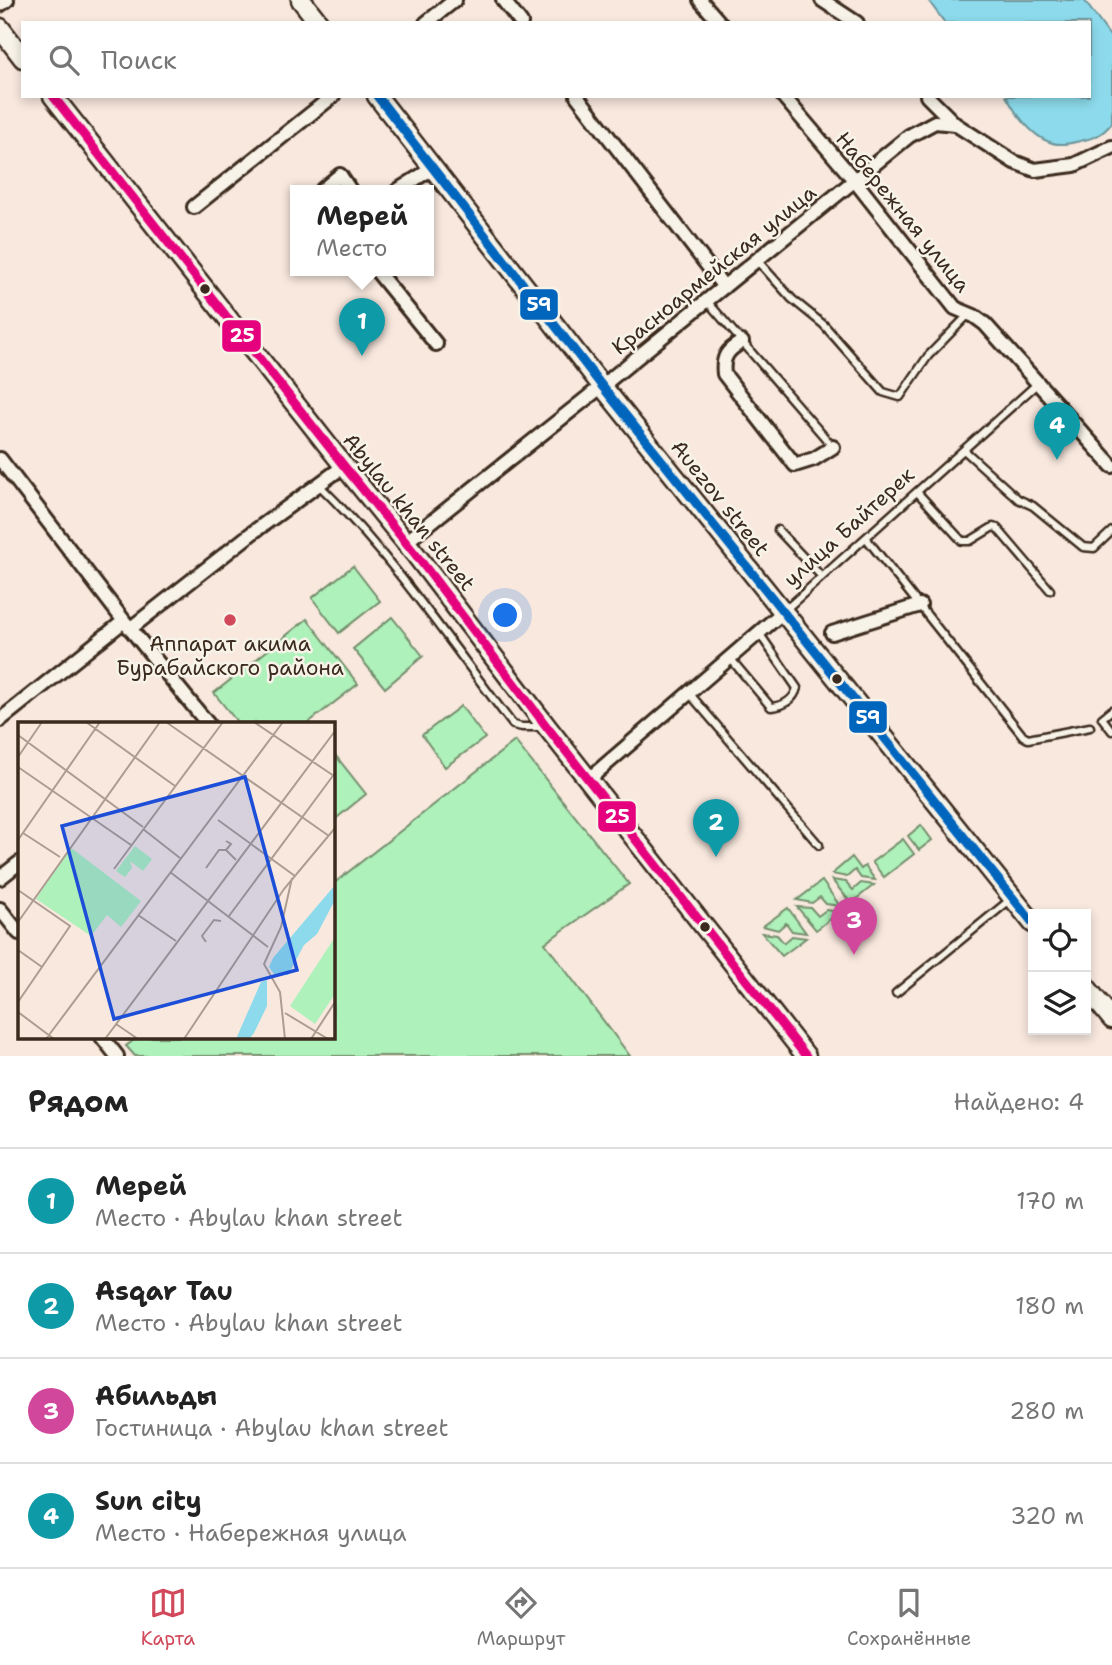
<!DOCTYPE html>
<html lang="ru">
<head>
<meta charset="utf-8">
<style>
  :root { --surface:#fff; --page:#f6f6f6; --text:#222; --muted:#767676; --line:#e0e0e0; --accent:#d1495b }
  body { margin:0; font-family:"Shantell Sans",sans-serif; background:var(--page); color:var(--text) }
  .controls { position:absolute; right:21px; bottom:21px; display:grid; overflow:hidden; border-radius:0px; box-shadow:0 4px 10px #0003 }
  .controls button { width:63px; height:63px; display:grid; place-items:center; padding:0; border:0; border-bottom:2px solid var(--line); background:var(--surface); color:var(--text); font:35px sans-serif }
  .you { position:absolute; left:506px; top:616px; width:24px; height:24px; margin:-18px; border:5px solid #fff; border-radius:50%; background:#1a73e8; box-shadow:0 0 0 10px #1a73e833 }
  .badge { display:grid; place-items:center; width:46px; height:46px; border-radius:50%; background:var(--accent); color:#fff; font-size:23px; font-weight:700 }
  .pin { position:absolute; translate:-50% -58px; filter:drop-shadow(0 2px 4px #0008) }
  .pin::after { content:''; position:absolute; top:37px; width:24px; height:21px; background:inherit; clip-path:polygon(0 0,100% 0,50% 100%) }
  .popup { position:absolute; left:290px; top:185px; width:144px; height:91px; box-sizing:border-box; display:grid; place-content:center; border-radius:0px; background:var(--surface); filter:drop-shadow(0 2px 5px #0005); font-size:23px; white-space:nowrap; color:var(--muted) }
  .popup b { font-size:26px; color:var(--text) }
  .popup::after { content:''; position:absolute; left:50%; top:100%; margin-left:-14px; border:14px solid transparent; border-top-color:var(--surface) }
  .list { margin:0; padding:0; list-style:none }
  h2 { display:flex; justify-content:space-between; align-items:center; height:91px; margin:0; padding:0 28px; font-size:30px }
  h2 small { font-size:23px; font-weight:400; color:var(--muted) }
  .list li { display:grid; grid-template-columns:46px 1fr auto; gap:21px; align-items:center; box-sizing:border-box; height:105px; padding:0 28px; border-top:2px solid var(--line) }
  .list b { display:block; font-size:26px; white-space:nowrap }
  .list p { margin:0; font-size:23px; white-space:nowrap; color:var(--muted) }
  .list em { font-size:23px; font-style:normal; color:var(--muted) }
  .icon { flex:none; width:38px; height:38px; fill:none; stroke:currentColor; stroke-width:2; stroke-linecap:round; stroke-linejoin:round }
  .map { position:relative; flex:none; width:1112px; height:1056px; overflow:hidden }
  .search { position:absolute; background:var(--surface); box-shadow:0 4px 10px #0003; left:21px; right:21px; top:21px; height:77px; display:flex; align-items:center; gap:18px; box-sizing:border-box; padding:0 24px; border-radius:0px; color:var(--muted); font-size:26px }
  .sheet { height:511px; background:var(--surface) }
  nav { display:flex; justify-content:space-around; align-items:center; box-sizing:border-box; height:98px; border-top:2px solid var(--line); background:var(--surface); font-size:19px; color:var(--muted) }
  nav a { display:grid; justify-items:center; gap:4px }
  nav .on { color:var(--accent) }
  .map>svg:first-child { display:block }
  .green { fill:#aef1bb; stroke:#748e6c; stroke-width:2 }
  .water { fill:#8cdaeb; stroke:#6c9499; stroke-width:2 }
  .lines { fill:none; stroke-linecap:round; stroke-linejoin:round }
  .lane-casing { stroke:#3b2a1e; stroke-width:11 }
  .street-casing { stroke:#3b2a1e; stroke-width:18 }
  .secondary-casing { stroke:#3b2a1e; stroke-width:23 }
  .lane { stroke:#f7f3e8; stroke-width:6 }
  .street { stroke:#f7f3e8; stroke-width:12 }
  .secondary { stroke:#f7f3e8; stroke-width:18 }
  .bus-1-casing { stroke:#f7f3e8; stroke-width:14 }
  .bus-2-casing { stroke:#f7f3e8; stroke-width:14 }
  .bus-1 { stroke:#0065bd; stroke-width:9 }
  .bus-2 { stroke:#e5007d; stroke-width:9 }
  .bus-dot { fill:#3b2a1e; stroke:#f7f3e8; stroke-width:2.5 }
  .poi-dot { fill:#d1495b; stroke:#f7f3e8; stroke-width:2.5 }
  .labels { text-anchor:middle; stroke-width:5; stroke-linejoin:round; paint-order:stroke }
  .street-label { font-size:21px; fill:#3b2a1e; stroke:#f7f3e8 }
  .poi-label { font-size:21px; fill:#3b2a1e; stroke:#f7f3e8 }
  .inset-road { fill:none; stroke:#ac9c91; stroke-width:2 }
  .view { fill:#1d4ed8; fill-opacity:0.15; stroke:#1d4ed8; stroke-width:3.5 }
  .inset-edge { fill:none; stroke:#3b2a1e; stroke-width:3.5 }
  .line-badge { stroke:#f7f3e8; stroke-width:2.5 }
  .badge-label { font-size:19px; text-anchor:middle; font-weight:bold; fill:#fff }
</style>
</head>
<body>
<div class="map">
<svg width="1112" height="1056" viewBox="0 0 1112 1056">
  <rect width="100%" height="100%" fill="#f8e8de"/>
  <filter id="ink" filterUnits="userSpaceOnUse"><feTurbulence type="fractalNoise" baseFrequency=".0143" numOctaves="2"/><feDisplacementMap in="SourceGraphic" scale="14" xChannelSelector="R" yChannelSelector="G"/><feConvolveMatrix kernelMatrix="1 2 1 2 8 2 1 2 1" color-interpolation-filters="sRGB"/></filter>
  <g filter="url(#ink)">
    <path class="green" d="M353,566L380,601L339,633L312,598Z
      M392,617L423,656L385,688L353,649Z
      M307,619L358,684L308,723H238L214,693Z
      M461,706L485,738L445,767L422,735Z
      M515,741L629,884L545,943L630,1056H135L126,1046L138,1037H332L333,884Z
      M332,751L366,794L333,821H332Z
      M921,825L932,840L919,850L908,836Z
      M903,839L914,854L884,877L872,862Z
      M852,857L861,869L865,866L875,880L861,878L855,870L847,877L832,874Z
      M832,880L846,882L853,890L861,883L874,885L851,903Z
      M822,881L840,906L826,904L820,897L812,903L797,900Z
      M797,907L811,908L818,916L826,910L840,912L816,930Z
      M788,908L806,933L792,931L786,923L778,930L763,926Z
      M762,933L777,935L784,943L792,936L806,938L782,956Z"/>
    <path class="water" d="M928,0H1084L1112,39V123C1102,135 1095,138 1080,141C1075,142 1069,144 1063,144C1038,146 1017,116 1006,96H1089V23H945Z"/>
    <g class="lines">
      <g class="lane-casing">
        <path id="lane" d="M757,260L792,299L824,325L883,392L900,397L928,356L969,314
          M707,301L833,447
          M964,450L1018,499L1033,506L1083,547L1094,548L1112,531
          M319,485C392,556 451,644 513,725L522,727H542
          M917,492L962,541H970L993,527L997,528L1050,590
          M778,530L822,577
          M866,538L1023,736L1028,739L1090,727
          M784,611L1038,383
          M730,658L771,707C783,706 794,700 797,688L759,633
          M689,693L819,845
          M1112,710L1102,718L1112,731
          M896,993L1011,899"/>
      </g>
      <g class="street-casing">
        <path id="street" d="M503,0L521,23
          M700,0L720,23
          M822,0L857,23
          M0,5L7,0
          M426,23L455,0
          M577,96L724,287
          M783,96L855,181L955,308L974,316L985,324L1112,466
          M927,96L955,124L1014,162L1035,170L1074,165L1112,147
          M322,190L340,175L350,190
          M398,190L433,168
          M194,207L333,96
          M376,270L436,344
          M742,342C727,350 722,357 724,374L795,465L814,459L833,447
          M0,459L124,621L208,724
          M406,542L602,386L909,136L935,122L955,124
          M131,628L252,533L344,466
          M832,633L920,605
          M0,720L124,621
          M589,779L783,612
          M0,878L19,863
          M0,909L19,933
          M102,1037L117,1056"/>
      </g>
      <g class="secondary-casing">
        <path id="secondary" d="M301,0L319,23
          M0,28L23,58
          M53,96L344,466L416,555L547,727L806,1056
          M377,96L602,386L1033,923
          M1086,987L1112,1019"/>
      </g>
      <use href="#lane" class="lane"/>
      <use href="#street" class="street"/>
      <use href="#secondary" class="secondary"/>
      <g class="bus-1-casing">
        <path id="bus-1" d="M377,96L602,386L1033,923"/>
      </g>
      <g class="bus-2-casing">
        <path id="bus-2" d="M53,96L344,466L416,555L547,727L806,1056"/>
      </g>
      <use href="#bus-1" class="bus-1"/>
      <use href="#bus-2" class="bus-2"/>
    </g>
  </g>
  <g class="bus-dot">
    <circle cx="205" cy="289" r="6"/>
    <circle cx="837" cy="679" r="6"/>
    <circle cx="705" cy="927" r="6"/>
  </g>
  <circle class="poi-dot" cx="230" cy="620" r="7"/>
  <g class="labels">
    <g class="street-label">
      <text transform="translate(903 212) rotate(51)" y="7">Набережная улица</text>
      <text transform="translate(714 270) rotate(-39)" y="7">Красноармейская улица</text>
      <text transform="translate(720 498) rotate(51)" y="7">Auezov street</text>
      <text transform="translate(409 512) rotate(51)" y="7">Abylau khan street</text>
      <text transform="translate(849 527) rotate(-42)" y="7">улица Байтерек</text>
    </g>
    <g class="poi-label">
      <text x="230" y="651">Аппарат акима<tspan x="230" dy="24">Бурабайского района</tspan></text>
    </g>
  </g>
  <g transform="translate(18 722)">
    <rect width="317" height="317" fill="#f8e8de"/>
    <path d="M117,124L134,137L125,149L112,139L114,146L107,155L98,149ZM52,125L123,179L103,205L89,193L73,214L18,177ZM317,215V272L297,302L272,284Z" fill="#aef1bb"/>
    <path d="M317,163V178L299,212L286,223L270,253L256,252L251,245L255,236ZM249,258V284L236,311L231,317H218L243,260Z" fill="#8cdaeb"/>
    <path class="inset-road" d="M68,0L157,64M148,0L311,114M236,0L316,54M0,13L125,105M0,35L24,0M0,45L113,123M200,98L277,154M125,107L162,136M5,111L42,135M0,118L82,0M208,119L213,122L208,128L218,138M188,146L201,128H208M96,147L205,0M152,150L250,225M0,168L52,204L0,280M120,193L158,219M211,194L317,51M0,200L142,0M188,220L184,214L196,198L203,199M0,228L24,245M0,290L36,317M267,291L310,317M98,302L120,317M28,317L265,0M87,317L317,9M166,317L266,167L317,106M267,317L262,270L246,242L263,205L274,156M293,317L317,280"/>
    <path class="view" d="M227,55L279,248L96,297L44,104Z"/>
    <rect width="317" height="317" class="inset-edge"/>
  </g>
  <g class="line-badge">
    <rect x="519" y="288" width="40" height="33" rx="7" fill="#0065bd"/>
    <rect x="221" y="319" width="41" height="34" rx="7" fill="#e5007d"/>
    <rect x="848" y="700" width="40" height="34" rx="7" fill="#0065bd"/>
    <rect x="597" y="800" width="40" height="33" rx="7" fill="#e5007d"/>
  </g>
  <g class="badge-label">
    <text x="539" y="311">59</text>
    <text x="242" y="342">25</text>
    <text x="868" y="724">59</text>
    <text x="617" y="823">25</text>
  </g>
</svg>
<div class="controls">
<button><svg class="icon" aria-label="locate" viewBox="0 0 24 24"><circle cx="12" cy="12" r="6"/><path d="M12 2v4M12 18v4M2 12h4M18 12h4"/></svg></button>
<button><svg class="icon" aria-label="layers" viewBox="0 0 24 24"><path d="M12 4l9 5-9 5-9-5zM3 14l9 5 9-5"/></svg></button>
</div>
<div class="you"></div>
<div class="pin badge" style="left:362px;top:356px;background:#0f9aa8">1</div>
<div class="popup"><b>Мерей</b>Место</div>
<div class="pin badge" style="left:716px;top:857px;background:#0f9aa8">2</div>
<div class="pin badge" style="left:854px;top:955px;background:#d1479c">3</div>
<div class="pin badge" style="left:1057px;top:460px;background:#0f9aa8">4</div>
<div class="search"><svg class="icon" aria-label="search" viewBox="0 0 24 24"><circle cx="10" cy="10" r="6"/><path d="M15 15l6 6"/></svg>Поиск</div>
</div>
<section class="sheet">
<h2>Рядом<small>Найдено: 4</small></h2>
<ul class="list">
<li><span class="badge" style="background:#0f9aa8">1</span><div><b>Мерей</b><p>Место · Abylau khan street</p></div><em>170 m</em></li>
<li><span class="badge" style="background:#0f9aa8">2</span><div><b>Asqar Tau</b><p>Место · Abylau khan street</p></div><em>180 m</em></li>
<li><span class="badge" style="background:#d1479c">3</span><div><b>Абильды</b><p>Гостиница · Abylau khan street</p></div><em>280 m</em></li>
<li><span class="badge" style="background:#0f9aa8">4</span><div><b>Sun city</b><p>Место · Набережная улица</p></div><em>320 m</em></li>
</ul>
</section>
<nav>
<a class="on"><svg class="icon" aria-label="map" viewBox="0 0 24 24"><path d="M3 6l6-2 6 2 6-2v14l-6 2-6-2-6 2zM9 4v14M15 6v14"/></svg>Карта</a>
<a><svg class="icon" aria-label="directions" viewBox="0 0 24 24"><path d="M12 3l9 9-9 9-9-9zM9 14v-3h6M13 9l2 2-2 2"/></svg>Маршрут</a>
<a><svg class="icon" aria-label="saved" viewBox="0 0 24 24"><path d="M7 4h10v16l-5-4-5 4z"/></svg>Сохранённые</a>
</nav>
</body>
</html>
